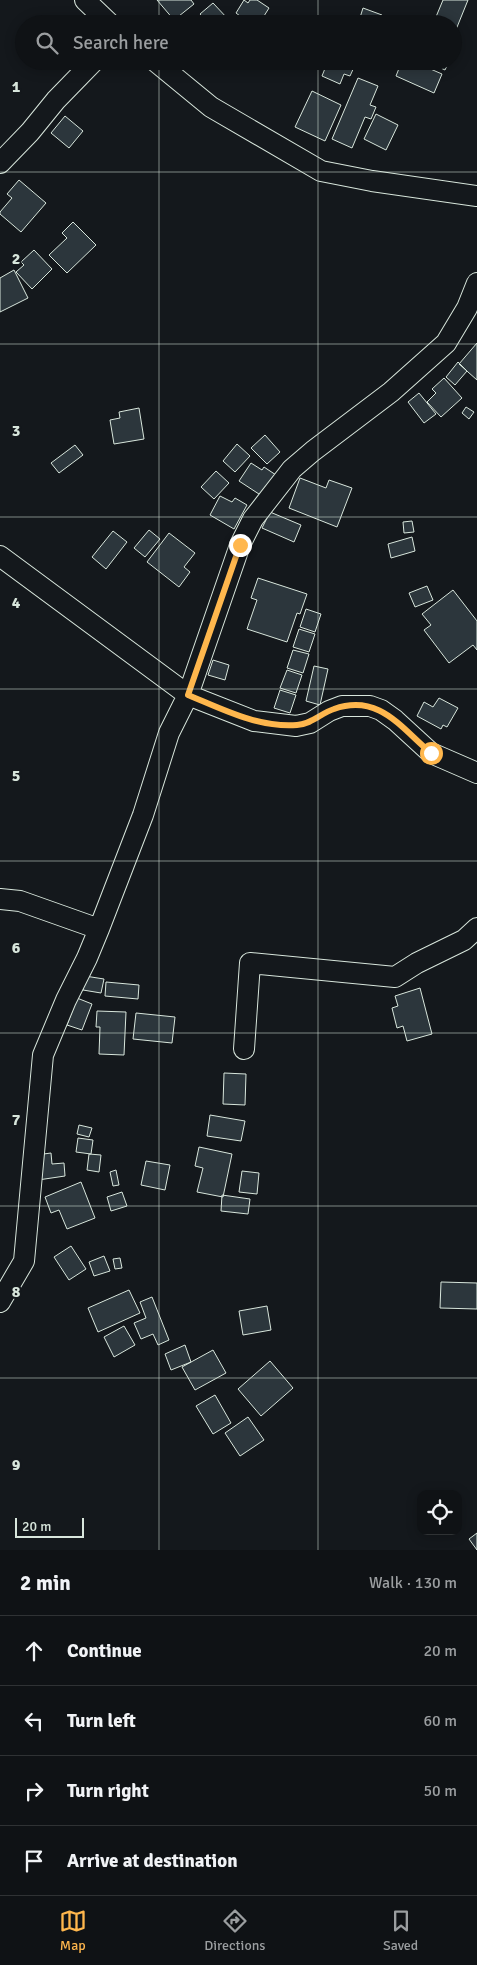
<!DOCTYPE html>
<html lang="en">
<head>
<meta charset="utf-8">
<style>
  :root { --surface:#0f1215; --page:#1d2022; --text:#f1f3f6; --muted:#9b9ea0; --line:#2f3234; --accent:#ffb74d }
  body { margin:0; font-family:Signika,sans-serif; background:var(--page); color:var(--text) }
  .controls { position:absolute; right:15px; bottom:15px; display:grid; overflow:hidden; border-radius:10px; box-shadow:0 2px 12px #0003 }
  .controls button { width:45px; height:45px; display:grid; place-items:center; padding:0; border:0; border-bottom:1px solid var(--line); background:var(--surface); color:var(--text); font:25px sans-serif }
  .scale { position:absolute; left:15px; bottom:12px; width:69px; box-sizing:border-box; padding-left:5px; border:2px solid #d8e6dc; border-top:0; font-size:14px; line-height:18px; white-space:nowrap; color:#d8e6dc; -webkit-text-stroke:4px #14181c; paint-order:stroke }
  .stop { position:absolute; width:15px; height:15px; margin:-11px; border:4px solid #ffb74d; border-radius:50%; background:#fff }
  .stop.end { background:#ffb74d; border-color:#fff; box-shadow:0 1px 5px #0008 }
  .list { margin:0; padding:0; list-style:none }
  h2 { display:flex; justify-content:space-between; align-items:center; height:65px; margin:0; padding:0 20px; font-size:21px }
  h2 small { font-size:16px; font-weight:400; color:var(--muted) }
  .list li { display:grid; grid-template-columns:32px 1fr auto; gap:15px; align-items:center; box-sizing:border-box; height:70px; padding:0 20px; border-top:1px solid var(--line) }
  .list b { display:block; font-size:19px; white-space:nowrap }
  .list em { font-size:16px; font-style:normal; color:var(--muted) }
  .icon { flex:none; width:28px; height:28px; fill:none; stroke:currentColor; stroke-width:2; stroke-linecap:round; stroke-linejoin:round }
  .map { position:relative; flex:none; width:477px; height:1550px; overflow:hidden }
  .search { position:absolute; background:var(--surface); box-shadow:0 2px 12px #0003; left:15px; right:15px; top:15px; height:55px; display:flex; align-items:center; gap:12px; box-sizing:border-box; padding:0 18px; border-radius:28px; color:var(--muted); font-size:19px }
  .sheet { height:345px; background:var(--surface) }
  nav { display:flex; justify-content:space-around; align-items:center; box-sizing:border-box; height:70px; border-top:1px solid var(--line); background:var(--surface); font-size:14px; color:var(--muted) }
  nav a { display:grid; justify-items:center; gap:2px }
  nav .on { color:var(--accent) }
  .map>svg:first-child { display:block }
  .building { fill:#2c363c; stroke:#d8e6dc }
  .lines { fill:none; stroke-linecap:round; stroke-linejoin:round }
  .minor-casing { stroke:#d8e6dc; stroke-width:22 }
  .minor { stroke:#14181c; stroke-width:20 }
  .route { stroke:#ffb74d; stroke-width:6 }
  .grid { fill:none; stroke:#d8e6dc; stroke-width:1; stroke-opacity:0.55 }
  .grid-label { font-size:16px; text-anchor:middle; font-weight:bold; fill:#d8e6dc; stroke:#14181c; stroke-width:4; stroke-linejoin:round; paint-order:stroke }
</style>
</head>
<body>
<div class="map">
<svg width="477" height="1550" viewBox="0 0 477 1550">
  <rect width="100%" height="100%" fill="#14181c"/>
  <path class="building" d="M157,0H191L194,4L174,20Z
    M244,0L248,3L250,0H257L269,8L259,24L235,23L240,16L236,13Z
    M443,0H468L453,37V24H433Z
    M213,3L228,19L223,24H209L200,14Z
    M363,8L382,15L380,24H358Z
    M328,61H346L355,65L350,76L344,74L340,84L322,76Z
    M402,61H412L442,74L434,93L396,76Z
    M426,61H449L445,70Z
    M358,78L378,86L370,105L376,107L371,119L365,117L352,148L332,139Z
    M312,91L341,105L325,141L295,127Z
    M376,114L398,125L386,150L364,139Z
    M65,116L83,131L69,148L51,133Z
    M19,180L46,203L21,232L0,214V212L12,198L7,194Z
    M73,222L96,245L67,273L49,255L67,238L62,233Z
    M34,250L52,269L32,289L16,272L24,265L21,262Z
    M14,270L28,298L0,312V278Z
    M477,343V380L459,364Z
    M458,362L467,371L455,385L446,377Z
    M444,378L462,398L441,417L427,402L436,393L432,389Z
    M419,393L436,414L424,423L408,402Z
    M466,407L474,412L469,419L462,413Z
    M139,408L144,439L114,444L110,420L120,418L119,412Z
    M265,435L280,452L267,464L251,448Z
    M237,444L250,456L235,472L223,461Z
    M75,445L83,455L59,473L51,463Z
    M251,463L262,470L264,467L276,475L262,496L239,481Z
    M216,471L229,483L214,499L201,487Z
    M300,478L326,488L329,480L352,488L337,527L289,508Z
    M220,496L232,502L235,498L247,505L234,529L210,515Z
    M270,512L301,525L294,542L262,528Z
    M412,521L414,532L404,533L403,522Z
    M149,530L160,539L145,557L134,548Z
    M113,531L127,542L106,569L92,557Z
    M169,533L195,553L184,567L190,572L179,587L147,562Z
    M412,537L415,551L391,558L388,544Z
    M258,578L307,594L300,614L297,613L287,642L247,629L257,600L251,598Z
    M427,586L433,600L415,607L409,593Z
    M453,590L477,621V650L473,645L449,663L424,630L431,625L422,614Z
    M306,609L321,614L315,632L300,627Z
    M299,629L315,634L309,652L293,647Z
    M293,650L309,654L303,673L287,668Z
    M213,660L229,665L225,680L208,675Z
    M314,666L328,669L320,705L306,701Z
    M287,670L302,675L296,693L280,688Z
    M280,690L296,695L290,713L274,708Z
    M439,698L458,708L447,727L443,725L441,729L417,716L424,702L433,707Z
    M85,976L104,979L101,993L83,990Z
    M106,982L139,985L138,999L105,996Z
    M420,988L432,1034L407,1041L403,1026L397,1028L392,1008L398,1006L395,996Z
    M77,998L92,1004L82,1030L67,1025Z
    M97,1011L126,1012L124,1055L99,1054L100,1027H96Z
    M136,1013L175,1017L172,1043L133,1039Z
    M224,1073L246,1074L245,1105L223,1104Z
    M210,1115L245,1121L241,1141L207,1136Z
    M79,1125L92,1128L89,1137L77,1134Z
    M78,1138L93,1140L91,1154L76,1152Z
    M199,1147L232,1154L223,1197L197,1192L203,1168L195,1166Z
    M51,1153L52,1164L64,1163L65,1176L38,1180L36,1155Z
    M89,1154L101,1155L99,1172L87,1170Z
    M146,1161L170,1165L165,1190L141,1185Z
    M116,1170L119,1185L113,1186L110,1172Z
    M242,1171L259,1173L257,1194L239,1192Z
    M81,1182L95,1218L67,1229L59,1210L51,1213L45,1197Z
    M122,1192L127,1206L111,1211L107,1197Z
    M222,1195L250,1199L248,1214L221,1211Z
    M71,1246L86,1269L69,1280L54,1257Z
    M104,1256L110,1271L94,1276L89,1262Z
    M120,1258L122,1268L115,1269L113,1259Z
    M441,1282L477,1283V1309L440,1308Z
    M129,1290L140,1313L98,1332L88,1308Z
    M152,1297L169,1340L158,1345L153,1334L141,1339L134,1323L146,1318L140,1302Z
    M267,1306L271,1330L243,1335L239,1311Z
    M124,1326L135,1345L114,1357L104,1337Z
    M185,1345L191,1362L171,1370L165,1354Z
    M213,1350L226,1373L195,1390L182,1367Z
    M270,1361L293,1388L261,1416L238,1389Z
    M215,1395L231,1423L213,1434L196,1406Z
    M248,1417L264,1440L240,1456L225,1433Z
    M477,1533V1550L469,1539Z"/>
  <g class="lines">
    <g class="minor-casing">
      <path id="minor" d="M85,0L110,24
        M155,61L211,107L321,171L372,181L477,196
        M0,163L30,132L56,100L94,61
        M0,556L188,695L254,721L296,726L310,723L329,711L342,706H370L381,710L395,720L431,753L477,773
        M0,899L20,901L99,929
        M244,1049L250,963L395,977L417,963L464,940L477,928
        M0,1302L24,1261L43,1055L66,1000L87,958L99,929L143,815L169,733L188,695L240,545L253,519L292,469L313,451L391,392L446,343L467,308L477,283"/>
    </g>
    <use href="#minor" class="minor"/>
  </g>
  <g class="lines">
    <path class="route" d="M240,545L188,695C222,709 258,728 297,725C312,724 321,713 334,709C379,693 401,728 431,753"/>
  </g>
  <path class="grid" d="M159,0V24M318,0V24M159,61V1550M318,61V1550M0,172H477M0,344H477M0,517H477M0,689H477M0,861H477M0,1033H477M0,1206H477M0,1378H477"/>
  <g class="grid-label">
    <text x="16" y="92">1</text>
    <text x="16" y="264">2</text>
    <text x="16" y="436">3</text>
    <text x="16" y="608">4</text>
    <text x="16" y="781">5</text>
    <text x="16" y="953">6</text>
    <text x="16" y="1125">7</text>
    <text x="16" y="1297">8</text>
    <text x="16" y="1470">9</text>
  </g>
</svg>
<div class="controls">
<button><svg class="icon" aria-label="locate" viewBox="0 0 24 24"><circle cx="12" cy="12" r="6"/><path d="M12 2v4M12 18v4M2 12h4M18 12h4"/></svg></button>
</div>
<div class="scale">20 m</div>
<div class="stop" style="left:431px;top:753px"></div>
<div class="stop end" style="left:240px;top:545px"></div>
<div class="search"><svg class="icon" aria-label="search" viewBox="0 0 24 24"><circle cx="10" cy="10" r="6"/><path d="M15 15l6 6"/></svg>Search here</div>
</div>
<section class="sheet">
<h2>2 min<small>Walk · 130 m</small></h2>
<ul class="list">
<li><svg class="icon" aria-label="ahead" viewBox="0 0 24 24"><path d="M12 20V5M6 11l6-6 6 6"/></svg><div><b>Continue</b></div><em>20 m</em></li>
<li><svg class="icon" aria-label="left" viewBox="0 0 24 24"><path d="M17 20v-9H6M10 6l-5 5 5 5"/></svg><div><b>Turn left</b></div><em>60 m</em></li>
<li><svg class="icon" aria-label="right" viewBox="0 0 24 24"><path d="M7 20v-9h11M14 6l5 5-5 5"/></svg><div><b>Turn right</b></div><em>50 m</em></li>
<li><svg class="icon" aria-label="arrive" viewBox="0 0 24 24"><path d="M6 21V4h12l-3 4 3 4H6"/></svg><div><b>Arrive at destination</b></div></li>
</ul>
</section>
<nav>
<a class="on"><svg class="icon" aria-label="map" viewBox="0 0 24 24"><path d="M3 6l6-2 6 2 6-2v14l-6 2-6-2-6 2zM9 4v14M15 6v14"/></svg>Map</a>
<a><svg class="icon" aria-label="directions" viewBox="0 0 24 24"><path d="M12 3l9 9-9 9-9-9zM9 14v-3h6M13 9l2 2-2 2"/></svg>Directions</a>
<a><svg class="icon" aria-label="saved" viewBox="0 0 24 24"><path d="M7 4h10v16l-5-4-5 4z"/></svg>Saved</a>
</nav>
</body>
</html>
